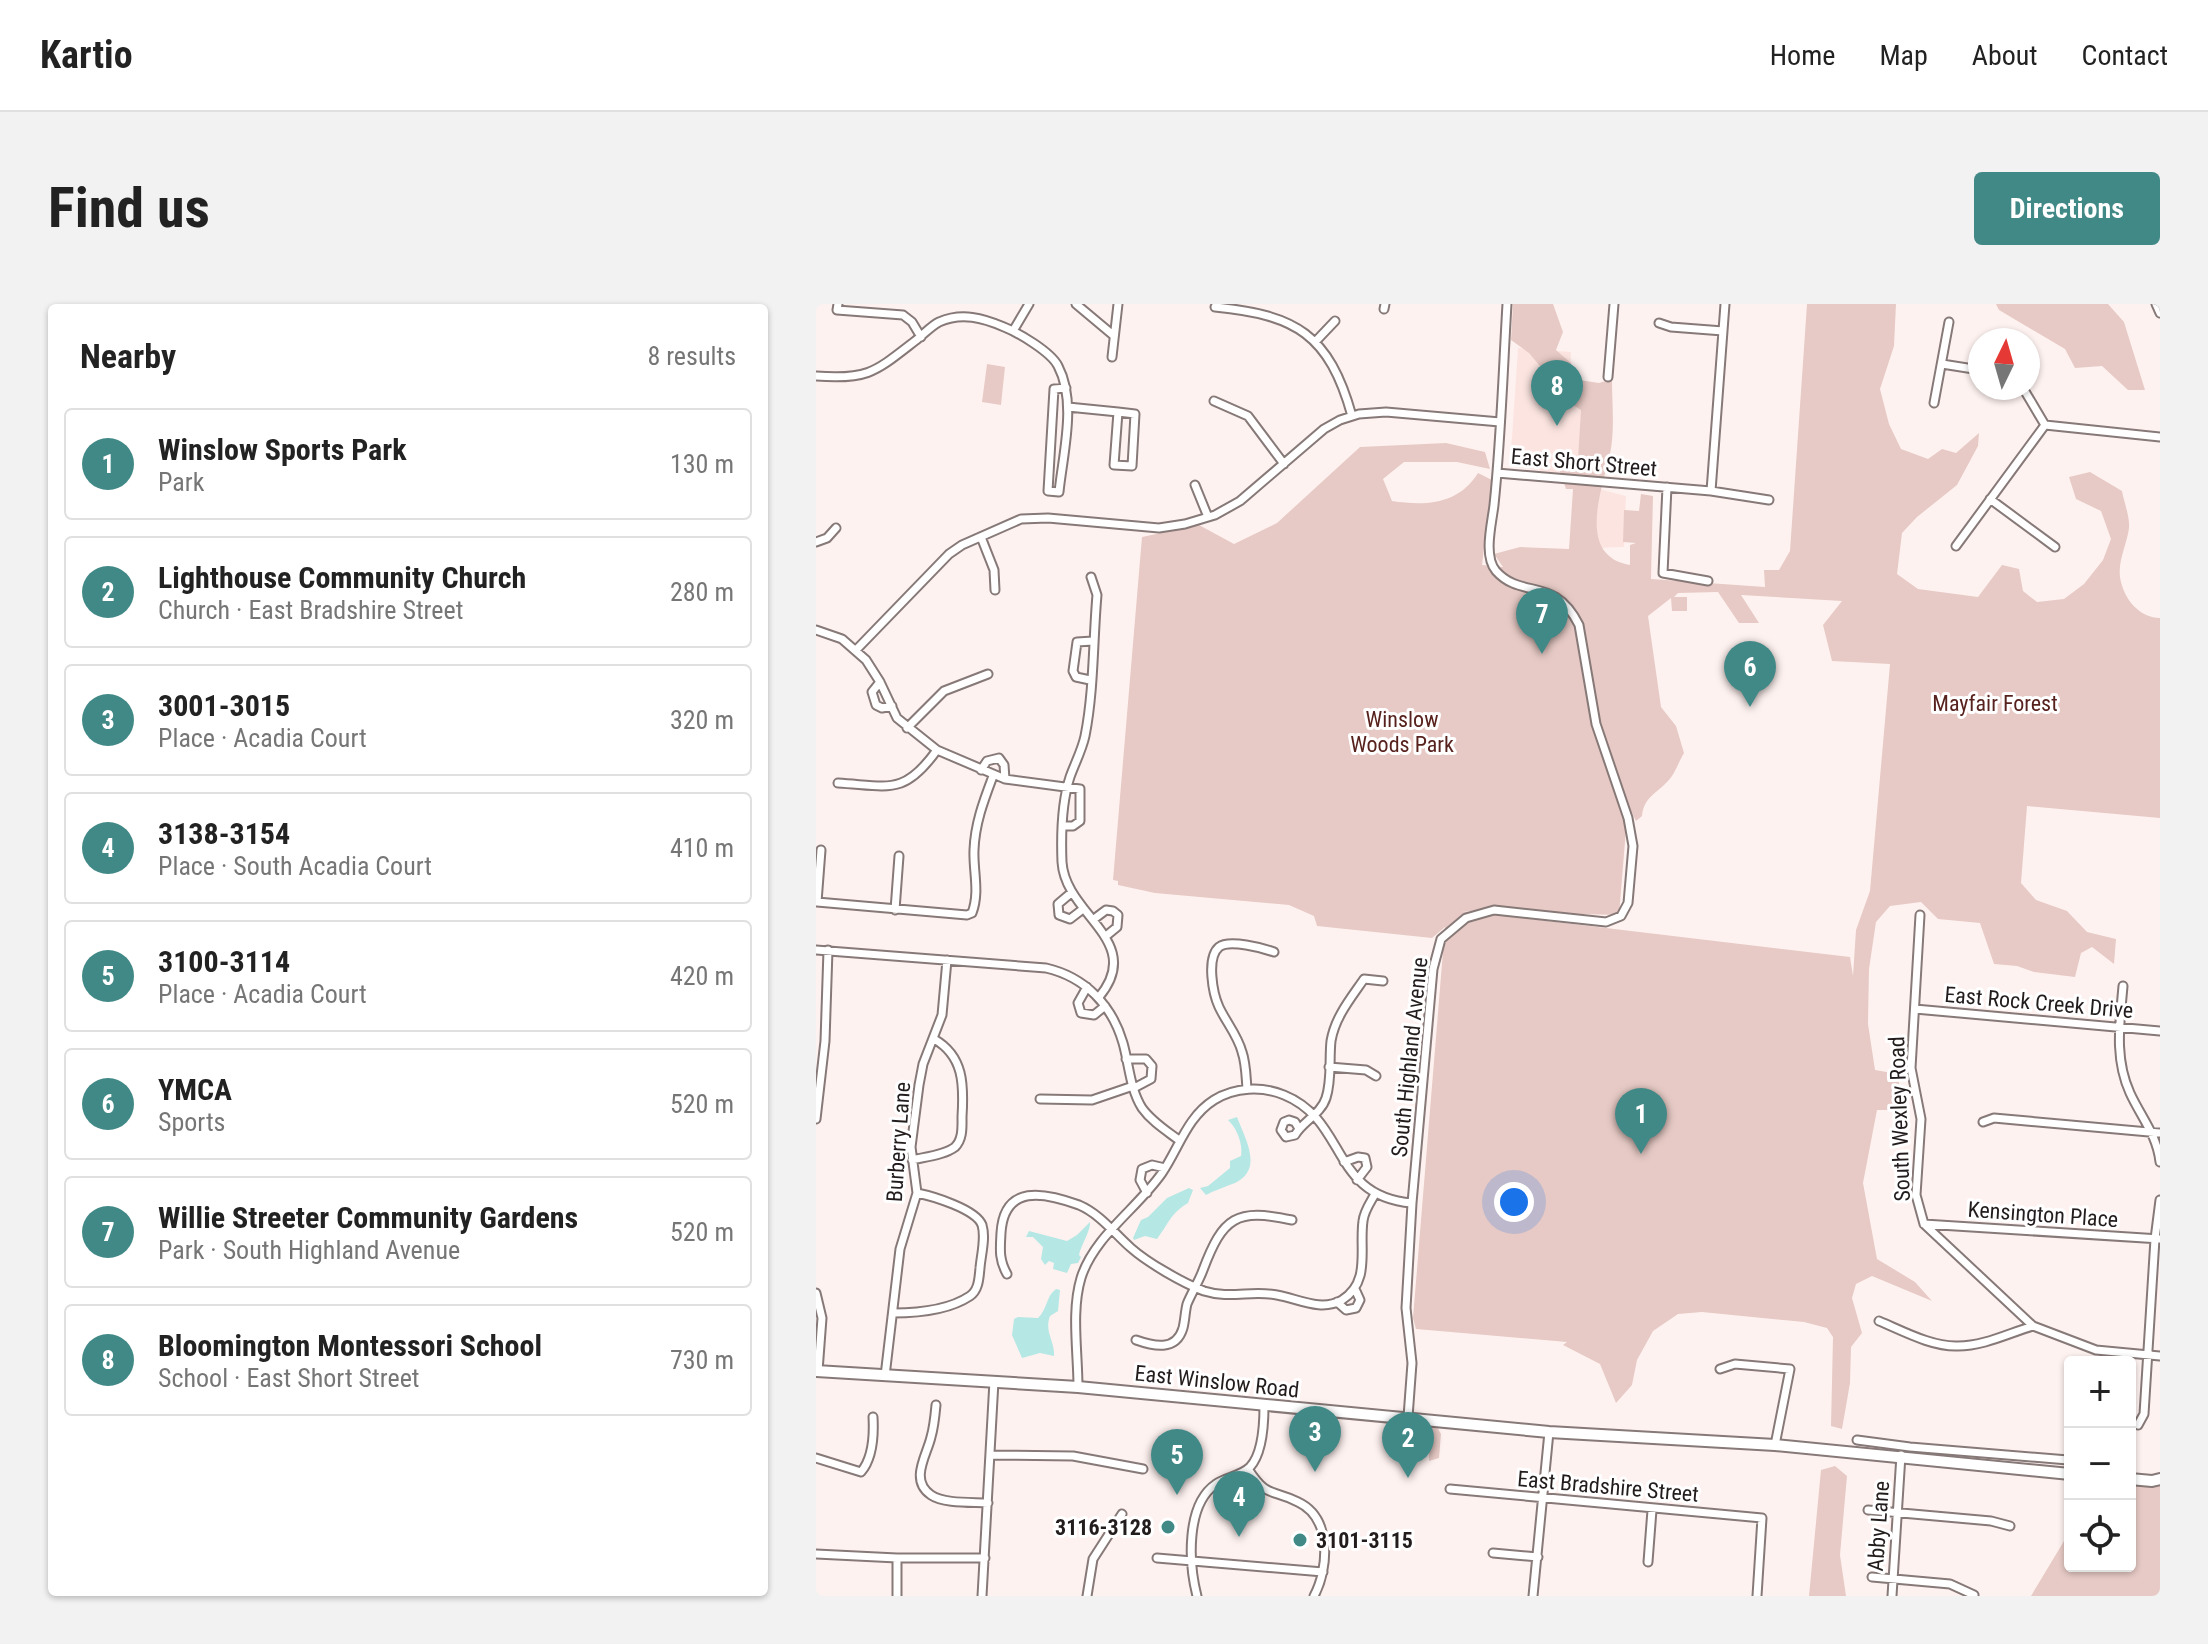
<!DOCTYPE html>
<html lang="en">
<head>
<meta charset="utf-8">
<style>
  :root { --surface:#fff; --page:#f2f2f2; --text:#222; --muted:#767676; --line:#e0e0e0; --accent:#418987 }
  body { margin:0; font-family:"Roboto Condensed",sans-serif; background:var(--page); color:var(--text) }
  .controls { position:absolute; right:24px; bottom:24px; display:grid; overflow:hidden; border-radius:8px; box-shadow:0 2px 6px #0004 }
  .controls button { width:72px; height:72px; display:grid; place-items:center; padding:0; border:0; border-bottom:2px solid var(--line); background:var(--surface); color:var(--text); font:40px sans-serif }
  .compass { position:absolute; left:1152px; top:24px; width:72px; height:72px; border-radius:50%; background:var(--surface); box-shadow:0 2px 6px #0004; rotate:5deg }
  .you { position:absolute; left:698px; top:898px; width:28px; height:28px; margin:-20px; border:6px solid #fff; border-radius:50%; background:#1a73e8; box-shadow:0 0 0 12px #1a73e833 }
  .badge { display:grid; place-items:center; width:52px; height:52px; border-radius:50%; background:var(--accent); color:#fff; font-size:26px; font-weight:700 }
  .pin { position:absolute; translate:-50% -66px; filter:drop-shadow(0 2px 4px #0008) }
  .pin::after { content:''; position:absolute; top:42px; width:28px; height:24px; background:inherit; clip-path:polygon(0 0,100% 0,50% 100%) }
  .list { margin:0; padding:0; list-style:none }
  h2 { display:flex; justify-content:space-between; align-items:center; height:104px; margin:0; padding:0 32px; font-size:34px }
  h2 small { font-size:26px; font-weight:400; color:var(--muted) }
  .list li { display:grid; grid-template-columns:52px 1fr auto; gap:24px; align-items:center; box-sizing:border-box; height:112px; margin:0 16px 16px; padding:0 16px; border:2px solid var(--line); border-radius:8px }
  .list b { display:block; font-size:30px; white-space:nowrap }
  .list p { margin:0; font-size:26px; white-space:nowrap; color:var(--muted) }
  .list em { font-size:26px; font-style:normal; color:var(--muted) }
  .icon { flex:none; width:44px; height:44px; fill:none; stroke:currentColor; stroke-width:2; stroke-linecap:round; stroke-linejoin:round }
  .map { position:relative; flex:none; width:1344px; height:1292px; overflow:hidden; border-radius:8px }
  header { display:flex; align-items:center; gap:48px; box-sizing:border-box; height:112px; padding:0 40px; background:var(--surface); border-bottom:2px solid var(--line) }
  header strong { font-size:38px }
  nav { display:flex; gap:44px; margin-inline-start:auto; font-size:28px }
  .intro { display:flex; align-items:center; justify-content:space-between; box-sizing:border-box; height:192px; padding:0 48px }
  h1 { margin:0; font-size:56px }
  .button { padding:20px 36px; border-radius:8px; background:var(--accent); color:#fff; font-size:28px; font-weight:700 }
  main { display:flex; gap:48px; padding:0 48px }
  aside { flex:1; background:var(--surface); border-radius:8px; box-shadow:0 2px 6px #0004 }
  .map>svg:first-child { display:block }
  .built { fill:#fce5e1 }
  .green { fill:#e7cac5; fill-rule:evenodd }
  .water { fill:#b5e7e4 }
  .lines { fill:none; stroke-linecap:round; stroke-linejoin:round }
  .minor-casing { stroke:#867977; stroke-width:11 }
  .secondary-casing { stroke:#867977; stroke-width:14 }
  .minor { stroke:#fff; stroke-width:7 }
  .secondary { stroke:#fff; stroke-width:10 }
  .poi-dot { fill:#418987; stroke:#fff; stroke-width:3 }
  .labels { text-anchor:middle; stroke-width:6; stroke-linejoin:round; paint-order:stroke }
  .street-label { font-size:22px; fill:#221d1c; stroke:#fff }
  .park-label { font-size:22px; fill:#57221d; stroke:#fff }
  .poi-label { font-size:22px; font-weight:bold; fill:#221d1c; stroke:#fff; text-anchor:end }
</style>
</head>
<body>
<header>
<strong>Kartio</strong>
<nav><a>Home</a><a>Map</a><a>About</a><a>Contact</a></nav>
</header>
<div class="intro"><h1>Find us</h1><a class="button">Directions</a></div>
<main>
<aside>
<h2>Nearby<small>8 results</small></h2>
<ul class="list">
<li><span class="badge">1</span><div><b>Winslow Sports Park</b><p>Park</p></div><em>130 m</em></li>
<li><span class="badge">2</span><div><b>Lighthouse Community Church</b><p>Church · East Bradshire Street</p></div><em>280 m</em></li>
<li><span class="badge">3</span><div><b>3001-3015</b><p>Place · Acadia Court</p></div><em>320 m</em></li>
<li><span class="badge">4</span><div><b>3138-3154</b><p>Place · South Acadia Court</p></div><em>410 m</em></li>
<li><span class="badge">5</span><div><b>3100-3114</b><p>Place · Acadia Court</p></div><em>420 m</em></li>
<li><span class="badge">6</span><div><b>YMCA</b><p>Sports</p></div><em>520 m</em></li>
<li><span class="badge">7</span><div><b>Willie Streeter Community Gardens</b><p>Park · South Highland Avenue</p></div><em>520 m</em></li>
<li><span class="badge">8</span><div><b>Bloomington Montessori School</b><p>School · East Short Street</p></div><em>730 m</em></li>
</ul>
</aside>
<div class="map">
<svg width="1344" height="1292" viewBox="0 0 1344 1292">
  <rect width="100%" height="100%" fill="#fef2f0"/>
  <path class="built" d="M702,44L755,48L754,79L772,82L783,185L810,192L808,243L783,244L776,226L774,174L694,162Z"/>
  <path class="green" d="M697,0H737L747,28L740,46L755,59L756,75L783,79L796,75C796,99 799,127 794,150C787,183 759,252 814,261V241L820,239L807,238L808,206L823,207L825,190L837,192L835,275L949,283L948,266H963L974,247L991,0H1080L1078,42L1064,85L1073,120L1085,145L1112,155L1126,145L1140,149L1163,129L1162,142L1141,181L1101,213L1086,229L1081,270L1102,285L1162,293L1186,261L1203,265L1207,287L1221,298L1248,295L1268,280L1287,256L1295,235L1285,207L1260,195L1253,173L1274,168L1306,187C1308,198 1314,213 1313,224C1311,240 1302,256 1304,273C1307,294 1323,314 1344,314V514L1211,502L1205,579L1220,596L1251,607L1271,628L1300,635L1298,660L1276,643L1265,649L1259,673L1218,668L1201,662L1178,660L1164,619L1122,615L1105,598L1074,602L1060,618L1053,665L1052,720L1059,766L1082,770L1086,806H1061L1047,879L1061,955L1099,978L1116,997L1056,972L1040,980L1036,994L1046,1029L1035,1043L1034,1079L1026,1125L1015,1122L1017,1033L1011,1024L988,1018L886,1008L862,1010L837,1027L821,1056L816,1081L800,1099L784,1060L747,1041L751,1038L600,1025L597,1014L629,623L616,634L501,622L498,612L473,601L339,589L302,581V577L297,576L326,233L383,221L418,240L461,219L544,143L630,139L669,148L674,165L641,158H588L567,175L576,197C609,202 642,201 662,169L676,176L666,261L687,263L678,250L704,243L753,245L757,185H750L740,155H762L765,106L749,96L733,80L729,68L713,49L695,36ZM902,288L923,319H943L925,291L1026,297L1007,321L1016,357L1074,360L1054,587L1040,626L1037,672L1034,653L646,607L803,611L812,501L820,517L826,512C828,493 840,490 852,477C859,470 863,457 868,449L860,422L845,403L832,312L855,294L856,307H871V293H858L862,289Z
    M1180,0H1292L1308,18L1329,86H1312L1286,62L1259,64L1249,45L1183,6Z
    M171,60L189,63L185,101L166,98Z
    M586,1118L620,1121L625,1130L623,1154L613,1157V1143L581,1141V1122Z
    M1019,1162L1031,1172L1024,1251L1030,1292H993L1005,1166Z
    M1314,1180L1344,1181V1292H1215L1254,1227V1262H1314Z"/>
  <path class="water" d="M421,813C429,835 448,865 419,879C409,883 399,886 390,891L384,884L392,882L414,864V857L425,852C427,840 421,824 412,816Z
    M373,884L377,886L372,899C354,910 353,919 341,935L329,932L318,936L317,934L325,916L332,913L351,894Z
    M274,918C275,926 265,941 263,951L265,953L262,959L255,960L251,969L237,965L238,959L233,957L229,961L225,955L227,943L217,933H210L213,927L251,937L261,931Z
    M240,985L244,986L242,1007L234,1012C228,1028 239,1037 238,1052L224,1049L206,1054L196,1031L198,1015L202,1013L222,1014C231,1006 230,992 240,985Z"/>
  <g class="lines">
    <g class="minor-casing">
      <path id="minor" d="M22,0L21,6L87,11L96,18L105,33
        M260,0L297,31
        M1340,0L1344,9
        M399,3C480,11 513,30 536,112
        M568,5L569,0
        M843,19L855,23L907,27
        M197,27L213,0
        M499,38L519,17
        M296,53L302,0
        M1126,60L1164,66
        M0,72C52,76 59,68 99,37C107,31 115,22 123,18C146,8 167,14 188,23C203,29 235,48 242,62C261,98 247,149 243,188L232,187L238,85L250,84
        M792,73L798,0
        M1207,84L1229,121
        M398,97L432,112L468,160
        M1118,99L1133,18
        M252,103L302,108
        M302,108L319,110L316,162L298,161Z
        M1229,121L1344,133
        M681,169L895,187L953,196
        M379,181L392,213
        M851,183L847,269L892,277
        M895,187L909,0
        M1174,195L1239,243
        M165,233L178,266L179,286
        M0,238L11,234L20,224
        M1140,242L1229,121
        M275,273L281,291C277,336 278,387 269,432C266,446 259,459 254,473C246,497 245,532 246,558C249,611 330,637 283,693
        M0,326L26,335L50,356L64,378L81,414L121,446L189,475L264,485V517L257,522H248
        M40,346L133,250L146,241L205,215L232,214L343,224L369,220L399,211L424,197L508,125L524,116L543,110L570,108L684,118
        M274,376L260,373L257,367L261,338L277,337
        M64,378L56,388L60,401L66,404L76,402
        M91,424L128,387L172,370
        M165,466L171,457L183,454L188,461L189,475
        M22,479C73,482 88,492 121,446
        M5,546L1,598L151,611L156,609C164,588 157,567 158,546C159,519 168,496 177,472
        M255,589L242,600L243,611L254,615L267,605
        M79,606L83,552
        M1104,611L1095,764L1105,815L1100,891L1108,920L1217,1022L1280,1046L1344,1052
        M278,615L290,606L297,607L302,611L301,623L290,632
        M0,646L230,664C269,673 296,701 307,739C313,760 314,785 326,804C336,818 351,827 364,837
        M1307,682C1304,718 1298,754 1314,789C1325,813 1341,831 1344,858
        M271,683L262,699L265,709L278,711L289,702
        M1099,705L1344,727
        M310,755H330L336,762L335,775L318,784
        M513,763L550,766L560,772
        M431,785C430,773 430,759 426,748C422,732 410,718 403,703C397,690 390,654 403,643C413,635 447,644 458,648
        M224,795L276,796L317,782
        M0,815L9,737L12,646
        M1167,818L1178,814L1344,829
        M482,823L479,818L473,816L468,818L465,826L470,833L479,831C486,818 505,810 510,794C516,776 513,755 515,737C519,713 535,694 548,675L567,677
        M96,856C108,853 129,851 139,843C147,835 146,823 146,813C148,781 148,752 118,735
        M528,858L542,853L549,854L551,863L541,876
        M331,889L324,876L326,865L336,861L349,864
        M1108,920L1344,935
        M191,970C183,956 184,946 185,929C188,880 228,888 263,901C284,910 298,929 315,944C332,959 367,979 388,987C413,995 437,986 461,991C483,995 505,1008 526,996C555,978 543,945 547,917C548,907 554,899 559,890
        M0,989L6,1014L2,1067
        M521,998L530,1006L540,1004L544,996L539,985
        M77,1009C101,1009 133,1006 154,992C163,986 163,973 164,964C165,951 170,934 166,921C160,905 116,892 101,889
        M1063,1017C1087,1027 1116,1043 1142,1042C1168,1042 1193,1029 1217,1022
        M320,1036C337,1042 360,1048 367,1024C369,1016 369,1008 371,1000C376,988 383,977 387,966C407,913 420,904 476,916
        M904,1065L919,1060L974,1065L959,1141
        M69,1072L84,945L101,889L95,843L103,781L107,760L126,711L131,656
        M262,1083C262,1048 255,1007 265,974C278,932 321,905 346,869C363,844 371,813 398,796C419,783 446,782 468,791C532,817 514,892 596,899
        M120,1101C119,1112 118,1123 115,1133C111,1151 93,1176 115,1191C128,1200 156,1198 172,1199
        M592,1113L596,1059L590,1004L596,899L617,665L625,635L650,614L678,606L790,618L805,612L812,599L817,542L812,514L780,420L763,321C738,271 706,296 680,267C667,252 676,219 678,201C685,135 687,67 691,0
        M1322,1121L1328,1110L1339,935L1344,896
        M1041,1136L1094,1143L1252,1156
        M175,1151L257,1152L327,1165
        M0,1154L45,1168C57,1154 58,1131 57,1113
        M432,1165C452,1195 454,1184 482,1198C516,1214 513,1264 498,1292
        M634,1185L946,1214L941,1292
        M1052,1206L1175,1217L1194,1222
        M677,1249L722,1253
        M0,1250L81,1254H169
        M341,1254L507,1268
        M832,1258L836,1206
        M1056,1273L1134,1280L1158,1291
        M81,1292V1254
        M166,1292L178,1077
        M271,1292L277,1255L306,1210
        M381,1292C373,1261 369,1201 400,1180C410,1173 425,1172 434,1163C447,1149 448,1120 448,1102
        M717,1292L733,1128
        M1076,1292L1085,1151"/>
    </g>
    <g class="secondary-casing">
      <path id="secondary" d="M0,1067L262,1083L733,1128L959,1141L1254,1170
        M1314,1175L1336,1177L1344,1175"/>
    </g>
    <use href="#minor" class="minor"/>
    <use href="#secondary" class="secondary"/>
  </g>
  <g class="poi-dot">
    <circle cx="352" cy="1223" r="8"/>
    <circle cx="484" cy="1236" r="8"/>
  </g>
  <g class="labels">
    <g class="street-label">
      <text transform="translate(768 158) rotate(5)" y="8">East Short Street</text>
      <text transform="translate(1223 698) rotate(5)" y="8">East Rock Creek Drive</text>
      <text transform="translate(593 753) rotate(-84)" y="8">South Highland Avenue</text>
      <text transform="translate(1083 815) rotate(-92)" y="8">South Wexley Road</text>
      <text transform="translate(82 838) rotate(-86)" y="8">Burberry Lane</text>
      <text transform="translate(1227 910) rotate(4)" y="8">Kensington Place</text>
      <text transform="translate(401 1077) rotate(6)" y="8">East Winslow Road</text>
      <text transform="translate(792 1182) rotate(5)" y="8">East Bradshire Street</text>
      <text transform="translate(1062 1222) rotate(-86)" y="8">Abby Lane</text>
    </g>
    <g class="park-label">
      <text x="1179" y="407">Mayfair Forest</text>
      <text x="586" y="423">Winslow<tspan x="586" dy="25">Woods Park</tspan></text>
    </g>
    <g class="poi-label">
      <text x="336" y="1231">3116-3128</text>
      <text x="500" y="1244" text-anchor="start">3101-3115</text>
    </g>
  </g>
</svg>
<div class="controls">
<button>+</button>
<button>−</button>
<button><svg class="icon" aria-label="locate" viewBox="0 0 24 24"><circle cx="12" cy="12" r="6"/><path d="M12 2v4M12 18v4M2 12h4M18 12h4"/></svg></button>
</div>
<svg class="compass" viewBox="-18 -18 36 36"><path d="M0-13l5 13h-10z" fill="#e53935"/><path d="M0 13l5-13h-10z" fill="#767676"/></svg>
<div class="you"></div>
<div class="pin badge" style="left:825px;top:850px">1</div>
<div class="pin badge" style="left:592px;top:1174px">2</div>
<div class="pin badge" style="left:499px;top:1168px">3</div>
<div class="pin badge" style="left:423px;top:1233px">4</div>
<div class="pin badge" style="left:361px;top:1191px">5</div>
<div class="pin badge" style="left:934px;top:403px">6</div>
<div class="pin badge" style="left:726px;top:350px">7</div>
<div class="pin badge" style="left:741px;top:122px">8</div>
</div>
</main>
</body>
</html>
